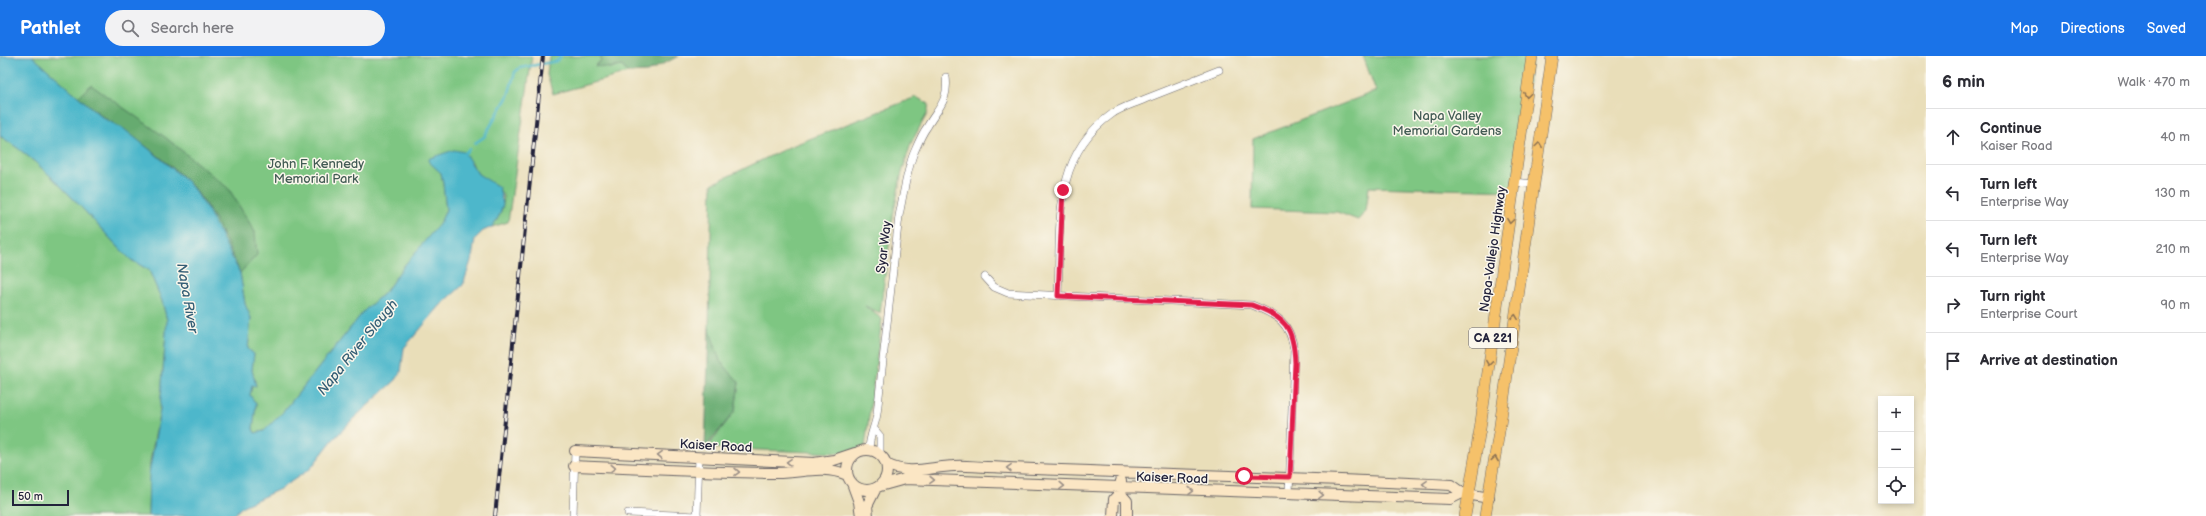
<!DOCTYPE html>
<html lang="en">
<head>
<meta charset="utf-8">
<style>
  :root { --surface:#fff; --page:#f2f2f3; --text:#2b2b33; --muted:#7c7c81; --line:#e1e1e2; --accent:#1a73e8 }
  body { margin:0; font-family:"Balsamiq Sans",sans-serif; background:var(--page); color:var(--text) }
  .controls { position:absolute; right:12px; bottom:12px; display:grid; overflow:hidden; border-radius:0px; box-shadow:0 2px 6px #0003 }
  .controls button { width:36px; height:36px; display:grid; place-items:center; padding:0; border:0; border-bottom:1px solid var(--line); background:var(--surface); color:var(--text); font:20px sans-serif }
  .scale { position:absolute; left:12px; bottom:10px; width:57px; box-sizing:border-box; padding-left:4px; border:2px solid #22223b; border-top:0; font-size:11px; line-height:14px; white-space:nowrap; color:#22223b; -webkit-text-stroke:3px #fbf7ec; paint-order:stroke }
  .stop { position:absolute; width:12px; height:12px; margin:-9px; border:3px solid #e11d48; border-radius:50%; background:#fff }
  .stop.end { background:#e11d48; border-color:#fff; box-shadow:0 1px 4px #0008 }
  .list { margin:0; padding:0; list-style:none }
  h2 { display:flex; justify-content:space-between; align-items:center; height:52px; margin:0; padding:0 16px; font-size:17px }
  h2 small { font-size:13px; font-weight:400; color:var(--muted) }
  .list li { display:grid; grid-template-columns:26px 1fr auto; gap:12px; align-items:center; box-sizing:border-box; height:56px; padding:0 16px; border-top:1px solid var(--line) }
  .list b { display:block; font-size:15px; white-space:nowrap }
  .list p { margin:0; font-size:13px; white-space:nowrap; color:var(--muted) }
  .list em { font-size:13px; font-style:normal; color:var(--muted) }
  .icon { flex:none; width:22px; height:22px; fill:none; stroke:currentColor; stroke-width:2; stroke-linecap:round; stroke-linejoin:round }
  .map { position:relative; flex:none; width:1926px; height:460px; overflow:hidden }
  header { display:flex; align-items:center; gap:24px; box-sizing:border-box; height:56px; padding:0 20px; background:var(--accent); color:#fff }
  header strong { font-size:19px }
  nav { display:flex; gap:22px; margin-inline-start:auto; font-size:14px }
  .search { width:280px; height:36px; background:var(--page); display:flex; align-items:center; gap:10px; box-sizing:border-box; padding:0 14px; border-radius:22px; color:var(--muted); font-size:15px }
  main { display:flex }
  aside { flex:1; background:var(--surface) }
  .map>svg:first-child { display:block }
  .green { fill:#7ec682; stroke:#50745e }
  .forest { fill:#66ab70; stroke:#446656 }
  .water { fill:#4eb7cb; stroke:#386c83 }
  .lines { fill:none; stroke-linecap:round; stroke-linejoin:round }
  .stream { stroke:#4eb7cb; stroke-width:2.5 }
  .street-casing { stroke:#686467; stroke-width:8 }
  .secondary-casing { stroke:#686467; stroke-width:12 }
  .primary-casing { stroke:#686467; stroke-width:12 }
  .street { stroke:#fff; stroke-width:7 }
  .secondary { stroke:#fbe6c4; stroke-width:10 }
  .primary { stroke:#f5c16b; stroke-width:11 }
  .rail-casing { stroke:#22223b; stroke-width:4 }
  .rail { stroke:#fbf7ec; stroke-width:2.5; stroke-dasharray:8; stroke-linecap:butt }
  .oneway { stroke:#8c7253 }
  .oneway2 { stroke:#998e86 }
  .route { stroke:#e11d48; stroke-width:5 }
  .labels { text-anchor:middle; stroke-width:3; stroke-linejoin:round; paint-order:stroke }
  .shield { fill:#fbf7ec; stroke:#636270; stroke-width:1 }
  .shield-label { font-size:12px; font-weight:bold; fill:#22223b }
  .park-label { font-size:13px; fill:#425b54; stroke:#fbf7ec }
  .street-label { font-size:13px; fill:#22223b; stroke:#fbf7ec }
  .water-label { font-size:14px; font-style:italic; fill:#345e75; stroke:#fbf7ec }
</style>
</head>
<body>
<header>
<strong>Pathlet</strong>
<div class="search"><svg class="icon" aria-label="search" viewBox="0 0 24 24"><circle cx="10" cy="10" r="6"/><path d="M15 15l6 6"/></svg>Search here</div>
<nav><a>Map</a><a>Directions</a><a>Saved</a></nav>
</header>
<main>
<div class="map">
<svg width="1926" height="460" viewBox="0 0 1926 460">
  <rect width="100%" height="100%" fill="#fbf7ec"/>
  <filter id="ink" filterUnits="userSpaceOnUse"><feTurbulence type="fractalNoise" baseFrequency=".025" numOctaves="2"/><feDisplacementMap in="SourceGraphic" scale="8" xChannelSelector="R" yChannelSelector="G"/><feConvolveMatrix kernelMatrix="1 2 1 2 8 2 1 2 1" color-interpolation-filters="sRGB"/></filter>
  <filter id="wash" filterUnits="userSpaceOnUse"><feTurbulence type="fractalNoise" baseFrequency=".012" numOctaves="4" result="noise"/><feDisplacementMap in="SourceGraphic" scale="16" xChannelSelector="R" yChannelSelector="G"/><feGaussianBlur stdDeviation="0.9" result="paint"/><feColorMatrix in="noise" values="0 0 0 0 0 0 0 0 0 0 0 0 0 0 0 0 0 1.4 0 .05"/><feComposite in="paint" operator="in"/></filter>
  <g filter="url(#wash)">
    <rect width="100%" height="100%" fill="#e9deb9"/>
    <path class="green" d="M32,0H532L508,166L492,171C524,123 480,137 472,106L432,107L441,117L443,127L446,154L440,167L430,180L403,211L386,235L364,255L284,355L264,375L255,377L253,373L256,348L250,339L252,330H256L252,314L254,298L248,293L251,262L245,248L240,217L103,62Z
      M549,0H601V5L595,9L609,12L622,10L628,17L553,38L547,19Z
      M1363,0H1532L1514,135L1369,131L1366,155L1358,164L1337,156L1252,153L1253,83L1376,35Z
      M916,41L929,48L927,58L911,87L901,120L893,160L880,257L865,250L882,263L864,398L707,392L735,355L739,327L720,305L709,272L712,128L789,91Z
      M0,80C51,112 89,162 131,204L149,214L162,245L167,264L160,354L150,406L148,460H0Z"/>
    <path class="forest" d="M601,0H679L647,16L628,17L622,10L609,12L595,10L601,5Z
      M91,29L165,81L229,133L255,176L257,199L240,217C227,186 211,149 187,125C154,92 113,70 78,41Z
      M709,272L720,305L739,326L735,355L705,392Z"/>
    <path class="water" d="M0,0H32L103,62L124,73L154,97L187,125L195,135L208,154L240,217L245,248L251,262L248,293L254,298L252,314L256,330H252L250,339L256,348L253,373L255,377L264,375L284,355L364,255L386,235L403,211L440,167L446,154L443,127L441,117L428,105L430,102L454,94L464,96L478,118L499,131L503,148L499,160L492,171L483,175L475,183L472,202L463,229L440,250L404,292L401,316L396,324L354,362L332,385L310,413L280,433L243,450L232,460H148L149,418L160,354L167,264L162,245L149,214L131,204C89,162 51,112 0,80Z"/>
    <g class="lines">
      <path class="stream" d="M475,87L484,81L508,40L515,16L520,12L557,5L561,0
        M464,98L469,93"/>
    </g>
  </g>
  <g filter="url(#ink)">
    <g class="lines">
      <g class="street-casing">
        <path id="street" d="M1515,126L1534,128
          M985,221L994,231L1008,237L1252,249C1277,259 1290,266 1294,294L1289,438
          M1058,240C1061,174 1050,101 1112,58C1122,51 1134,48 1145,43C1170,33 1194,24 1219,14
          M875,374L880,380V398
          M869,394C869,380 875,371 877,358L899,160C903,140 906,119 913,99C917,90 921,79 927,71C938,52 949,45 946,21
          M628,457L698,460
          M573,460L575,395
          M697,460L699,401"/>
      </g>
      <g class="secondary-casing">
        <path id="secondary" d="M847 414a20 20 0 1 1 40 0a20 20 0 1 1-40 0Z
          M575,395L814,407L834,404L855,397
          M886,408C910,420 929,411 954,410C965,409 976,411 987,411C1142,418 1296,421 1451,429L1462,437L1489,442
          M574,410C641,413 706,416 773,417C801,418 821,408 847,419
          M852,427L859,446L861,460
          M880,430L905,423L1450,443L1462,437
          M1120,437L1127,445V460
          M868,460L867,450L876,432
          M1113,460L1114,443L1120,437L1121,425"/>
      </g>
      <g class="primary-casing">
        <path id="primary" d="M1465,460L1480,373L1532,0
          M1485,460L1499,376L1552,0"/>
      </g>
      <use href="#street" class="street"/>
      <use href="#secondary" class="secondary"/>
      <use href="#primary" class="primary"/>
      <g class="rail-casing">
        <path id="rail" d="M495,460L543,0"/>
      </g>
      <use href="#rail" class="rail"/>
    </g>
    <defs><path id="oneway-chevron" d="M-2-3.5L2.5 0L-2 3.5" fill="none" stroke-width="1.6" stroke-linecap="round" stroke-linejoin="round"/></defs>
    <g class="oneway">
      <use href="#oneway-chevron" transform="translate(1527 39) rotate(98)"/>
      <use href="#oneway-chevron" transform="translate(1539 89) rotate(-82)"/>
      <use href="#oneway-chevron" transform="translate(1510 165) rotate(98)"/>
      <use href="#oneway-chevron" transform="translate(1515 261) rotate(-82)"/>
      <use href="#oneway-chevron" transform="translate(1489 307) rotate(98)"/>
      <use href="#oneway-chevron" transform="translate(1495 403) rotate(-81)"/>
    </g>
    <g class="oneway2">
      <use href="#oneway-chevron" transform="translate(660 399) rotate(-177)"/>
      <use href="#oneway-chevron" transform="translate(789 406) rotate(-177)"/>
      <use href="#oneway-chevron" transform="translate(613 412) rotate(3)"/>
      <use href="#oneway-chevron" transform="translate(1009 412) rotate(-178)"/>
      <use href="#oneway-chevron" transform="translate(737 416) rotate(1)"/>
      <use href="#oneway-chevron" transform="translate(932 424) rotate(2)"/>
      <use href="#oneway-chevron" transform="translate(1425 428) rotate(-177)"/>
      <use href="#oneway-chevron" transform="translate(1062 430) rotate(2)"/>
      <use href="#oneway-chevron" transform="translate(1191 435) rotate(2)"/>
      <use href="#oneway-chevron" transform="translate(1321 439) rotate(2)"/>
    </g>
  </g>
  <g class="lines" filter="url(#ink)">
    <path class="route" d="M1063,134L1058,240L1252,249C1285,261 1294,271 1295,307L1290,421L1244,420"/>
  </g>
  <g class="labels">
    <rect class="shield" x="1469" y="272" width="48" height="20" rx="3"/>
    <g class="shield-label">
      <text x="1493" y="286">CA 221</text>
    </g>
    <g class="park-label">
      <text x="1447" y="64">Napa Valley<tspan x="1447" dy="15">Memorial Gardens</tspan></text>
      <text x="316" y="112">John F. Kennedy<tspan x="316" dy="15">Memorial Park</tspan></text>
    </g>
    <g class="street-label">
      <text transform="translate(883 191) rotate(-83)" y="5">Syar Way</text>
      <text transform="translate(1492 193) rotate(-82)" y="5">Napa-Vallejo Highway</text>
      <text transform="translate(716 389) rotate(3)" y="5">Kaiser Road</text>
      <text transform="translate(1172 421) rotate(2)" y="5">Kaiser Road</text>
    </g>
    <g class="water-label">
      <text transform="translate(188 242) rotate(80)" y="5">Napa River</text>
      <text transform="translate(357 291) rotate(-51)" y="5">Napa River Slough</text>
    </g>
  </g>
</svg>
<div class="controls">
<button>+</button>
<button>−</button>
<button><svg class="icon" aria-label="locate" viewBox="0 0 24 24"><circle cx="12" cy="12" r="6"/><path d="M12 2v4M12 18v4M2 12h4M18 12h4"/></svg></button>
</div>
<div class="scale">50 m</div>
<div class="stop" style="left:1244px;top:420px"></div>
<div class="stop end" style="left:1063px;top:134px"></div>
</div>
<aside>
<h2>6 min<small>Walk · 470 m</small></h2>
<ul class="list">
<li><svg class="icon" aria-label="ahead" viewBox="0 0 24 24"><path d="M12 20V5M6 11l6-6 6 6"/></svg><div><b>Continue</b><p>Kaiser Road</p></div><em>40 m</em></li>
<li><svg class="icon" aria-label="left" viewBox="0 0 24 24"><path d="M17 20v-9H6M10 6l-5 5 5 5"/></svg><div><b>Turn left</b><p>Enterprise Way</p></div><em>130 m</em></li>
<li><svg class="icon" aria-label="left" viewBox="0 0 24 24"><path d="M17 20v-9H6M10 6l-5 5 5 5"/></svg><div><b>Turn left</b><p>Enterprise Way</p></div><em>210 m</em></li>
<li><svg class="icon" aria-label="right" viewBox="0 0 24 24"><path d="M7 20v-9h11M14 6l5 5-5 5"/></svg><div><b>Turn right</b><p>Enterprise Court</p></div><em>90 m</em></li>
<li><svg class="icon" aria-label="arrive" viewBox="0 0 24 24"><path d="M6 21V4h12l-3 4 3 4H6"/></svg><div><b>Arrive at destination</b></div></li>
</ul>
</aside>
</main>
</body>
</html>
